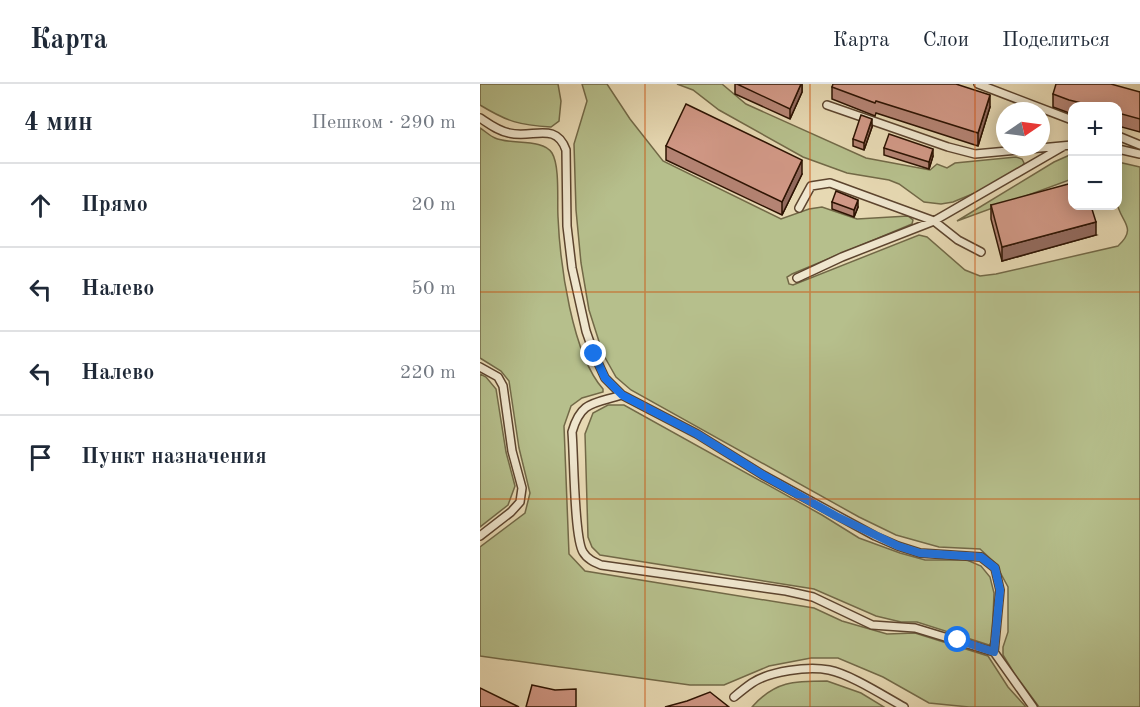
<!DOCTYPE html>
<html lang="ru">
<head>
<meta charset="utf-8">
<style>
  :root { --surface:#fff; --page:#f6f6f7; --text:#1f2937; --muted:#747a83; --line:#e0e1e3 }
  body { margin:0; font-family:"Old Standard TT",serif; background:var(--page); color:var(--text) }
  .controls { position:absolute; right:18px; top:18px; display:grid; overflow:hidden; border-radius:12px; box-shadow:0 3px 15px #0003 }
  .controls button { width:54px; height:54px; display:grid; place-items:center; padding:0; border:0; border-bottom:2px solid var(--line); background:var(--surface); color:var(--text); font:30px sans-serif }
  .compass { position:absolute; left:516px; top:18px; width:54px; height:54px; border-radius:50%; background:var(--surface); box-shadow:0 3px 15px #0003; rotate:77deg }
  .stop { position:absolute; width:18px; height:18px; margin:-14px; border:4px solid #1a73e8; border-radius:50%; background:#fff }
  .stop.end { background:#1a73e8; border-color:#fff; box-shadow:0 2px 6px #0008 }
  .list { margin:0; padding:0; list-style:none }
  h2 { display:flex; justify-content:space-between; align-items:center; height:78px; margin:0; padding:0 24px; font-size:26px }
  h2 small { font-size:20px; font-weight:400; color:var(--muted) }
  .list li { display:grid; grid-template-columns:39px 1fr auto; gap:18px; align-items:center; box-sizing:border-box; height:84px; padding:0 24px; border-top:2px solid var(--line) }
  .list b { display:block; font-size:22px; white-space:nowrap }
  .list em { font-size:20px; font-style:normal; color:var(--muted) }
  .icon { flex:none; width:33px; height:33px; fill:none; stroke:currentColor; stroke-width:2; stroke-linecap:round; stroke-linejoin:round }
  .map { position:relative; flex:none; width:660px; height:623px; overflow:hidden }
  header { display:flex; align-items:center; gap:36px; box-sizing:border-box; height:84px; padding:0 30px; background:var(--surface); border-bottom:2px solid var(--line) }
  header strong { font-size:28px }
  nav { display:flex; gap:33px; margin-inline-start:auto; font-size:21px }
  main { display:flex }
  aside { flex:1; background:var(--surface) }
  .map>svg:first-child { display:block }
  .green { fill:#b6bf8c; stroke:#726947; stroke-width:1.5 }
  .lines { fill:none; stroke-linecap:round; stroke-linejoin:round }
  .service-casing { stroke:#5c442e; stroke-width:10 }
  .service { stroke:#efe6ce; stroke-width:7 }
  .wall { fill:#b48373; stroke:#2d1302; stroke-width:1.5 }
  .shaded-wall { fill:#926a5e; stroke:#2d1302; stroke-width:1.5 }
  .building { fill:#d19886; stroke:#2d1302; stroke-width:1.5 }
  .route { stroke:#1a73e8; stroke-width:8 }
  .grid { fill:none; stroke:#cc4e0a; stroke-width:1.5; stroke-opacity:0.55 }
</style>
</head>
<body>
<header>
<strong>Карта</strong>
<nav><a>Карта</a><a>Слои</a><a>Поделиться</a></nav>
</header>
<main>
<aside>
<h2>4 мин<small>Пешком · 290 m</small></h2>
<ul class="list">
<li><svg class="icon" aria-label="ahead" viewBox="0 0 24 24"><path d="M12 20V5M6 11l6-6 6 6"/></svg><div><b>Прямо</b></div><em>20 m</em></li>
<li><svg class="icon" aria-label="left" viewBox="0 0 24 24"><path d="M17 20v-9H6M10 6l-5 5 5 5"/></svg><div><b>Налево</b></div><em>50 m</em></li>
<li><svg class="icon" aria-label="left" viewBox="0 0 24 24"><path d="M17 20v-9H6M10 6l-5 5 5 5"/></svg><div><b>Налево</b></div><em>220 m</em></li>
<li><svg class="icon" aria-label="arrive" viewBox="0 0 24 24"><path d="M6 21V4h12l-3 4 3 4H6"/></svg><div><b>Пункт назначения</b></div></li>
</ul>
</aside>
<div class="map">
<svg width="660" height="623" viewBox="0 0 660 623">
  <rect width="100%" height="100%" fill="#e7d9b3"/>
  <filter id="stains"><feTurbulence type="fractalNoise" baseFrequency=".00333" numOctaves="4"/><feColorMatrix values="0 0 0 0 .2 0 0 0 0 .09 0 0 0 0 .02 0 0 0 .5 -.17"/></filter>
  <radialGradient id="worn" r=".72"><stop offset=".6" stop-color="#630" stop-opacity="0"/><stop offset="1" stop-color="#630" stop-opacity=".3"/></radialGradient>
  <path class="green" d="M0,0H78L81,17L79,37L71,43C39,41 28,38 0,21Z
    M102,0H127L150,35L183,77L301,135L329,125L342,123L377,135L428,132L433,136L432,140L312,190L307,193L309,200L313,201L439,151L447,153L485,186L500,192L516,190L638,162C659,143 639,137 637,118C636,105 637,91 638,78L660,83V623H559L534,589L523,571V563L528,548V503L515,479L500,465L459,463L416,451L379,433L151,306L136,293L123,270L109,226L101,179L96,126L94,60L107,17Z
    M197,0H242L266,20L386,74L450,86L457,80L467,84L475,79L536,73L542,75L544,79L540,86L507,104L473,118L461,120L444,118L419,100L409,96L367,89L323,73L239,26L213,6Z
    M0,44C5,47 10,52 15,54C30,61 63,54 72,69C80,82 77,117 78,133C80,180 92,270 123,305V308L102,314L91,322L84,342L89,470L105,487L334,524L362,537L407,550L435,549L508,572L528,603L546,623H489L449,619L403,593L358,574H331L289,582L244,601H210L0,572V463L45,429L50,409L39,364L29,297L21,287L0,274Z
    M592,70V95L477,137L574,78Z
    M0,290L6,293L16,305L26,368L35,402L28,421L0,443Z
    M128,321H144L342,431L379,454L420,469L445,476H487L501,482L510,493L514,509L512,558L509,561L437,538H421L396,532L334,505L120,471L112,463L108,453L105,350L113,329Z
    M347,597L381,609L404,623H272C295,597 314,597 347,597Z"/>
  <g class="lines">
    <g class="service-casing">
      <path id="service" d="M498,0L592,36
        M347,21L468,63L495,70L592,61
        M0,34C9,40 18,47 29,49C52,55 76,37 86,66L87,142L92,184L106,247L114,270L125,294L142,311L217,350L283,391L395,452L418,462L440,469L501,473L515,484L520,506L514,568L553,623
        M638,52L660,61
        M638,65L660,70
        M319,124L331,102L350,99L454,137L478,156L501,168
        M317,194L362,173L454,137L584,62
        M0,283L18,293L23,302L32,367L42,404L40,418L31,428L0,452
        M142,311C113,320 101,317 92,348C94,370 94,454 103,468C107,475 114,478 121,481L306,507L333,513L392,541L435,544L514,568
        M254,613C260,608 266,603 272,599C290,587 328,582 349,586C370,590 404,612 424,623"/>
    </g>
    <use href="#service" class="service"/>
  </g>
  <path class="wall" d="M255,0H322V8L310,35L255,10Z
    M352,3L510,23L498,62L396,29L395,32L352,15Z
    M660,8V48L638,42V22H592V30L573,23V10Z
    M392,43L384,66L373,62V55Z
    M186,62L322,90L302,131L186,76Z
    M404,64L453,72L449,85L404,71Z
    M352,118L378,123L374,133L352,125Z
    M511,121L616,151L522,177L511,135Z"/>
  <path class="shaded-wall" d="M321,0H322V8L310,35V25Z
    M510,11V23L498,62V49Z
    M392,35V43L384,66V59Z
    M453,65V72L449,85V78Z
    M322,76V90L302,131V118Z
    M378,116V123L374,133V126Z
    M616,138V151L522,177V163Z"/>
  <path class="building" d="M257,0H321L310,25Z
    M353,0H476L510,11L498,49L396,17L395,19L352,3Z
    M576,0H631L660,8V35L638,29V22H614L589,16L573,10Z
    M206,20L322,76L302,118L186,62Z
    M381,31L392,35L384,59L373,55Z
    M409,50L453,65L449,78L404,64Z
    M592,99V122H611L616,138L522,163L511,121Z
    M356,107L378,116L374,126L352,118Z
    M52,601L75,606L96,605V623H46Z
    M0,604L39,623H0Z
    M230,608L249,623H185L207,617Z"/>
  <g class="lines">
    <path class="route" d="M114,270L125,294L142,311L217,350L283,391L356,432L418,462L440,469L501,473L515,484L520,506L514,568L478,556"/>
  </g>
  <path class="grid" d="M165,0V623M330,0V623M495,0V623M0,208H660M0,415H660"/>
  <rect width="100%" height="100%" filter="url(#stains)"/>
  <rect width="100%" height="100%" fill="url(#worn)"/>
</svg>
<div class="controls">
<button>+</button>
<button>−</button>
</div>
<svg class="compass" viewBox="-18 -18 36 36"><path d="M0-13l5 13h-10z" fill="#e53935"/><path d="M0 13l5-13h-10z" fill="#747a83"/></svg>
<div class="stop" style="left:478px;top:556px"></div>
<div class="stop end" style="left:114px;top:270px"></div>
</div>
</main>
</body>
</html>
